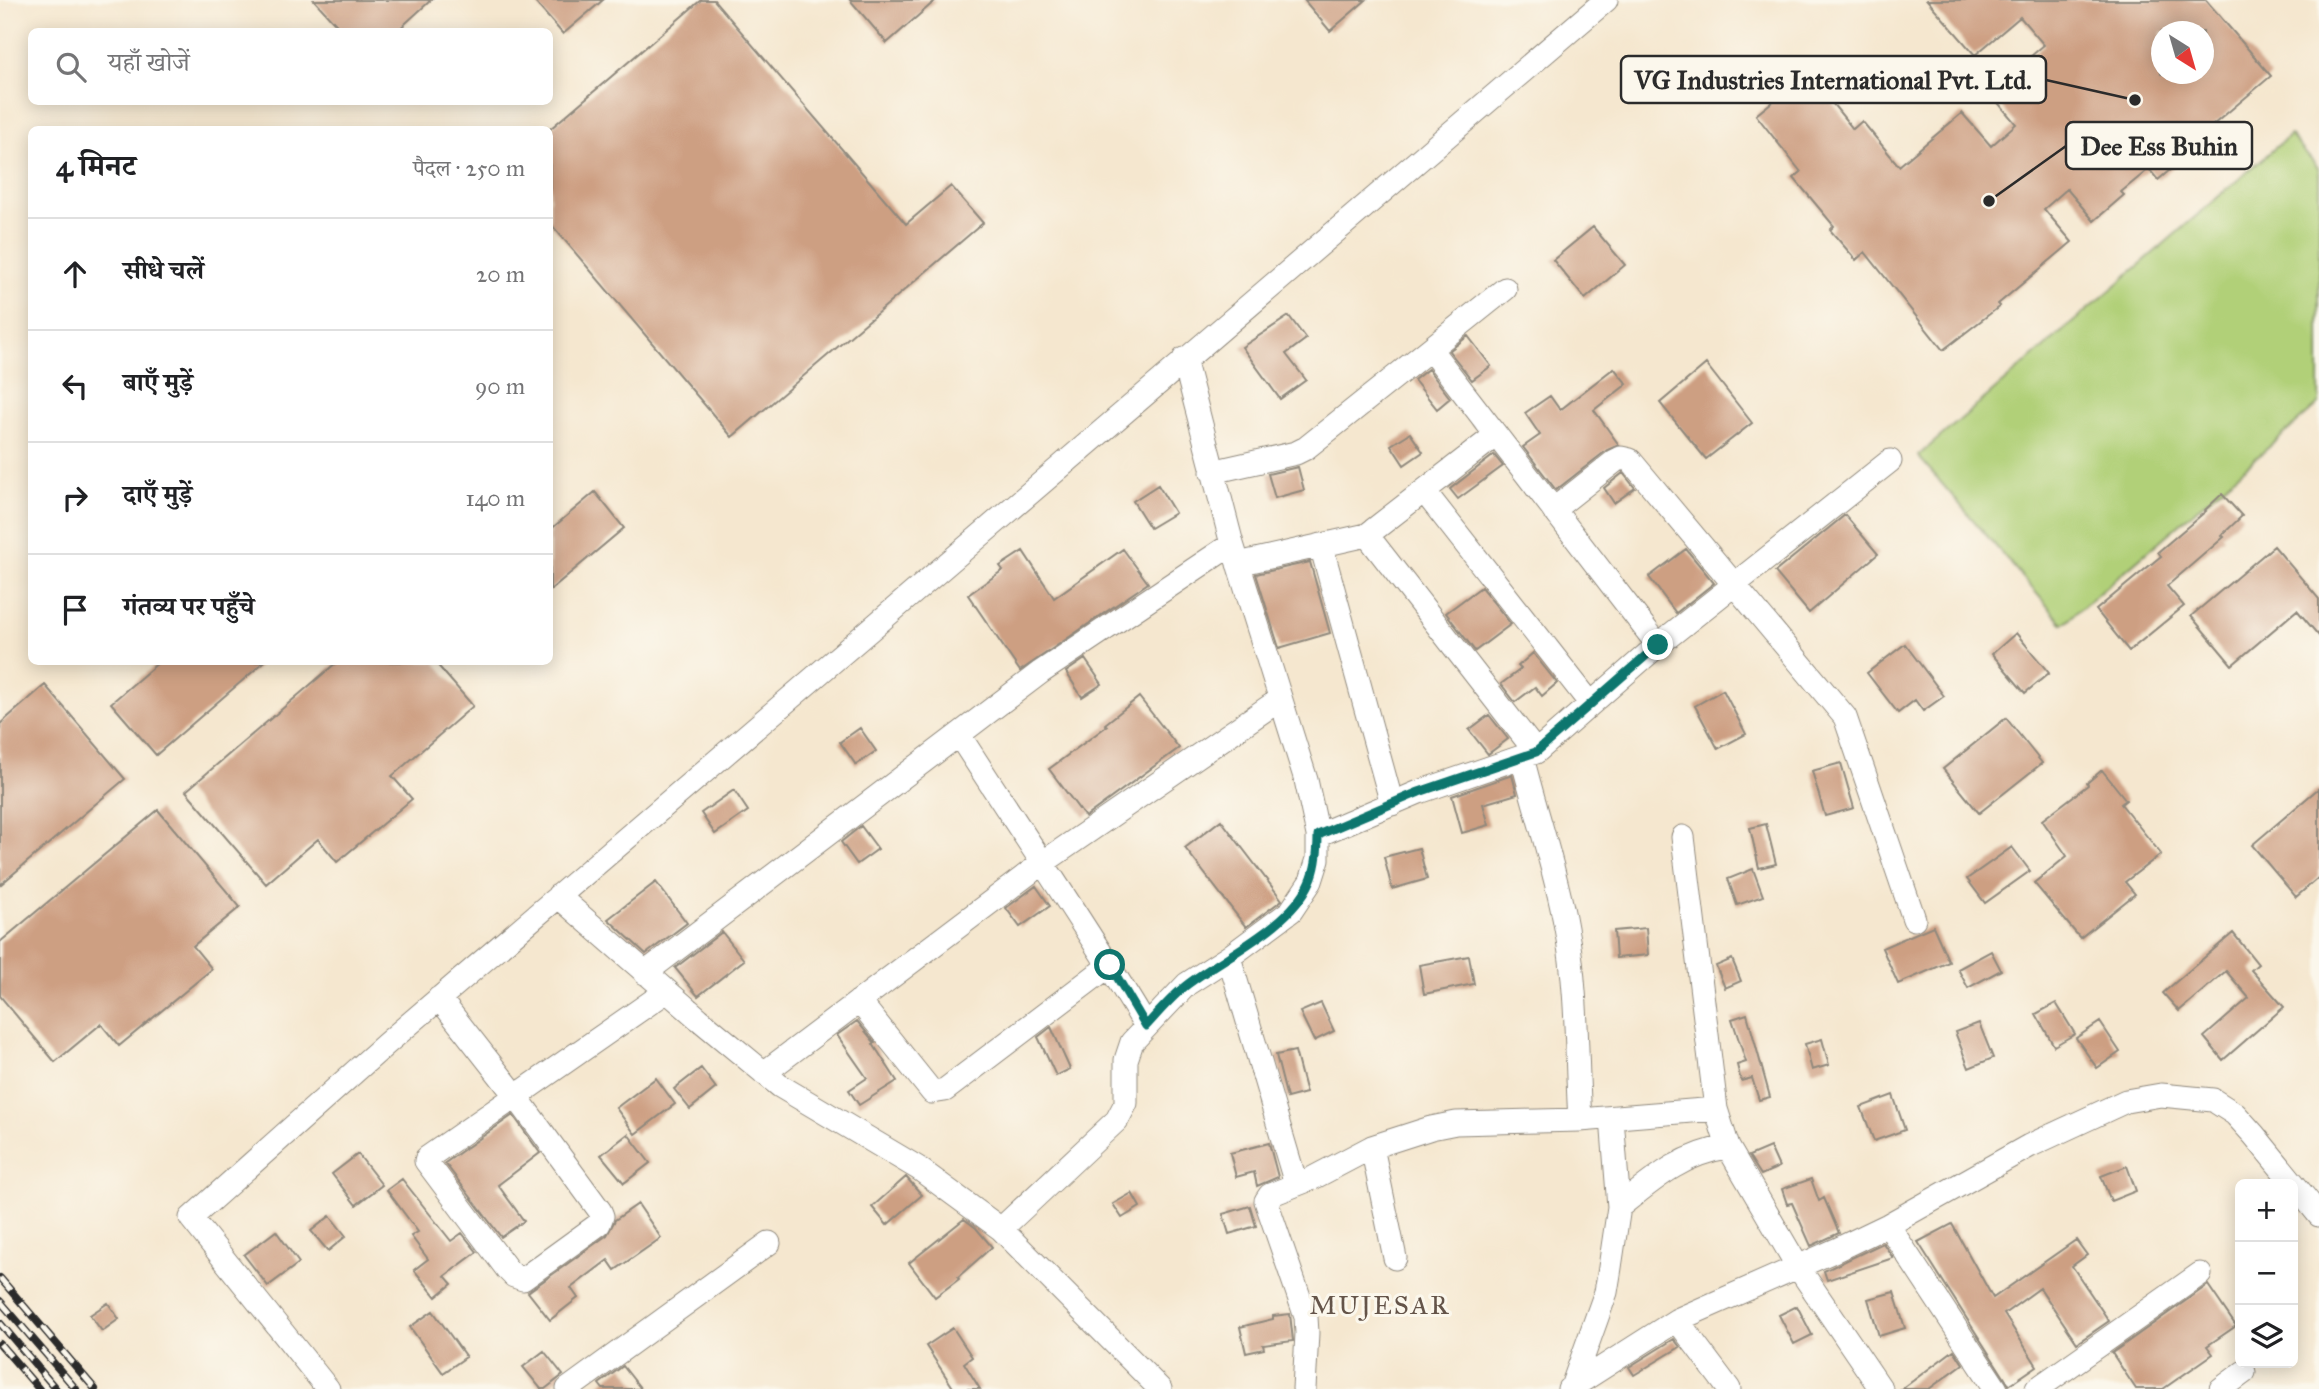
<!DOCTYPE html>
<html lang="hi">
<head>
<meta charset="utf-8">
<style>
  :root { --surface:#fff; --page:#f6f6f6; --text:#202124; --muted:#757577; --line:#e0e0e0 }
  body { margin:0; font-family:"IM FELL Great Primer","Noto Serif Devanagari",serif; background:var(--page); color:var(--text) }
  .controls { position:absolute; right:21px; bottom:21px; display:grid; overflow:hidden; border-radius:10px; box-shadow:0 4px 18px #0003 }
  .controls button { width:63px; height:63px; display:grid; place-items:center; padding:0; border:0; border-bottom:2px solid var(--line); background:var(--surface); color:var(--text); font:35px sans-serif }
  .compass { position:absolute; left:2151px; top:21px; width:63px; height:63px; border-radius:50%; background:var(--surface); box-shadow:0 4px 18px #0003; rotate:143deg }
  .stop { position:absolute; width:21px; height:21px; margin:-16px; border:5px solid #0f766e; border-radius:50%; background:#fff }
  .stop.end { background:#0f766e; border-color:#fff; box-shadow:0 2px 7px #0008 }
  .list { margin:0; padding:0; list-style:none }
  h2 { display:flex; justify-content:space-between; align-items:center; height:91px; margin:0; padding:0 28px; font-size:30px }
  h2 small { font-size:23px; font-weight:400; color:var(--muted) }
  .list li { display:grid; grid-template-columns:46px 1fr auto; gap:21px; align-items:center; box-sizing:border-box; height:112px; padding:0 28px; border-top:2px solid var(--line) }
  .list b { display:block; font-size:26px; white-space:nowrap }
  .list em { font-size:23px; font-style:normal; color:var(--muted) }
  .icon { flex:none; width:38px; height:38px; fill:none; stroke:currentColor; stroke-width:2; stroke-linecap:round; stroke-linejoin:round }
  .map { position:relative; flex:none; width:2319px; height:1389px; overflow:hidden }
  .search { position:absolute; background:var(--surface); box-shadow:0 4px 18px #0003; left:28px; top:28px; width:525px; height:77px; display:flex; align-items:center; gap:18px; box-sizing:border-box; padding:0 24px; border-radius:10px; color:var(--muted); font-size:26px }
  .panel { position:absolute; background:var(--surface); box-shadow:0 4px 18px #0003; left:28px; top:126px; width:525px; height:539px; border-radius:10px }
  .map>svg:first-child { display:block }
  .green { fill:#b1d078; stroke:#6e7e52; stroke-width:2 }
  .building { fill:#cd9f82; fill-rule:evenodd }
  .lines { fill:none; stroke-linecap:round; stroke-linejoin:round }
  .street-casing { stroke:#90897d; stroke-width:25 }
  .street { stroke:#fff; stroke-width:23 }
  .rail-casing { stroke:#2b2b2b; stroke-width:8 }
  .rail { stroke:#fbf7ec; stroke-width:5; stroke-dasharray:16; stroke-linecap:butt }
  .route { stroke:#0f766e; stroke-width:9 }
  .labels { text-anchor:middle; stroke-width:6; stroke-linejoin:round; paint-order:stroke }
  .neighbourhood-label { font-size:26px; letter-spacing:2px; fill:#645449; stroke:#fbf7ec }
  .leader { fill:none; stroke:#2b2b2b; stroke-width:2.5 }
  .callout-dot { fill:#2b2b2b; stroke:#fbf7ec; stroke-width:2.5 }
  .callout { fill:#fbf7ec; stroke:#2b2b2b; stroke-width:2.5 }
  .callout-label { font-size:26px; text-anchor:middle; font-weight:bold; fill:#2b2b2b }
</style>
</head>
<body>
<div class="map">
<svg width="2319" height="1389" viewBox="0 0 2319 1389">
  <rect width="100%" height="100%" fill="#fbf7ec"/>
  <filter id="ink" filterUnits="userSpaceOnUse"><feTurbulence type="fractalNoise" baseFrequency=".0143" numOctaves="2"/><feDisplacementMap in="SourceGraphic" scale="14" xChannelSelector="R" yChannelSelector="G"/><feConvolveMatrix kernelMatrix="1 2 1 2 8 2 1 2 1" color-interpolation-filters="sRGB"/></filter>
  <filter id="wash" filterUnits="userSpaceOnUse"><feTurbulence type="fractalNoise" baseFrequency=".00686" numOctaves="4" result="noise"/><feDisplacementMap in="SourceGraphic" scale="28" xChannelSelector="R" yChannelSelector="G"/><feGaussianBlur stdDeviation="1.57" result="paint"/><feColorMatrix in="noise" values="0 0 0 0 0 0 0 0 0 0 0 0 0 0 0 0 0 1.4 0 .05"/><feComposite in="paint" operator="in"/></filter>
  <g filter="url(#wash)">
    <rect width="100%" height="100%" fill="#f5e7cf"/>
    <path class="green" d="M2290,135L2319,169V404L2063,624L1918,456Z"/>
    <g id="blocks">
      <path class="building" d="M314,0H431L396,32H343Z
        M533,0H603L563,34Z
        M701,0H714L906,224L951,186L983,223L732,437L550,223V129Z
        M850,0H936L887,43Z
        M1304,0H1366L1330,31Z
        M1927,0H2206L2271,76L2206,131L2210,136L2158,180L2149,169L2121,192L2124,195L2094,221L2067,189L2044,209L2072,242L1998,304L2000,306L1943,350L1865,252L1856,260L1830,230L1834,226L1794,178L1801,172L1756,115L1808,73L1853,129L1862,121L1899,166L1962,113L1991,146L2016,124L1989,92L2044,45L2020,17L1975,55ZM2161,32H2203V74H2161Z
        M1593,227L1625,265L1585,299L1553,260Z
        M1289,316L1306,339L1286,354L1306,380L1280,399L1242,347Z
        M1468,336L1491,366L1472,380L1449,351Z
        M1706,364L1752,423L1706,459L1660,403Z
        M1614,368L1627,384L1594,410L1619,445L1607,450L1556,490L1523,447L1540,435L1525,413L1550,396L1560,410Z
        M1428,369L1450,398L1437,409L1414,380Z
        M1410,433L1423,452L1404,465L1391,445Z
        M1494,455L1503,466L1458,499L1450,489Z
        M1298,467L1304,490L1275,498L1268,474Z
        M1623,473L1635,488L1614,503L1604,488Z
        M1158,485L1175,513L1150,528L1133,501Z
        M595,492L624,528L550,590V530Z
        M2222,494L2242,516L2222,535L2224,537L2167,586L2184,606L2129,651L2096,610L2161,556L2158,552L2206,511L2205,510Z
        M1845,515L1878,554L1809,613L1775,572Z
        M2274,546L2319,599V636L2297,610L2232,665L2191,616Z
        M1123,549L1148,583L1020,671L968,595L1003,570L1000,566L1023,551L1054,598Z
        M1686,549L1714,583L1676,613L1649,577Z
        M1310,562L1330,633L1279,648L1256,574Z
        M1481,587L1511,624L1475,651L1446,613Z
        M2016,633L2049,673L2025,693L1992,654Z
        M1905,644L1944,696L1923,711L1915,700L1898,713L1867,673Z
        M1533,653L1557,683L1542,696L1535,687L1515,702L1501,684L1521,669L1518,666Z
        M1085,659L1102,684L1082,697L1066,672Z
        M159,662H264L156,755L111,703Z
        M337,662H435L473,706L392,776L412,799L337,862L318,839L266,884L186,791Z
        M45,685L125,779L0,885V724Z
        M1723,690L1746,734L1718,749L1695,706Z
        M1139,697L1179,748L1085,817L1049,769L1107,726L1105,724Z
        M1489,715L1508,739L1488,754L1469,730Z
        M2006,718L2042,763L1979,813L1943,769Z
        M860,728L876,751L856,765L840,742Z
        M1841,763L1854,808L1825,816L1812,771Z
        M2102,770L2126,800L2121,804L2161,854L2125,882L2135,894L2080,938L2034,883L2067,856L2042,820L2088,785L2087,783Z
        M1512,775L1517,794L1483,804L1489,825L1462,833L1452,796Z
        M2319,788V877L2296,897L2252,845Z
        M734,790L748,811L715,834L701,813Z
        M158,810L240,907L193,946L212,969L119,1046L101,1024L55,1062L0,996V942Z
        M1221,820L1282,900L1246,927L1185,848Z
        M1766,824L1776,864L1759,868L1750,828Z
        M861,826L878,849L857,864L841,842Z
        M2012,847L2030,871L1985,903L1967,879Z
        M1419,848L1427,879L1392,889L1384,857Z
        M1753,869L1763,896L1737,905L1728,879Z
        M656,882L687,923L646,954L608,919Z
        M1036,886L1050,906L1020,927L1006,908Z
        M1933,926L1949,962L1898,984L1882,948Z
        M1646,928L1648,955L1616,958L1614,931Z
        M722,932L744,960L698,996L675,968Z
        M2233,933L2258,964L2251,970L2284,1007L2223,1060L2204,1037L2249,998L2226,971L2179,1011L2163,993Z
        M1991,951L2001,970L1968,988L1958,969Z
        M1469,956L1474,984L1424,994L1419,965Z
        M1732,959L1741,981L1725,988L1716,966Z
        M1321,1003L1334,1031L1314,1041L1300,1012Z
        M2056,1003L2075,1034L2054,1046L2036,1014Z
        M1747,1014L1770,1097L1759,1100L1752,1078L1741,1081L1737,1065L1746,1062L1732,1019Z
        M857,1021L875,1043L873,1044L897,1081L859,1105L849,1090L867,1078L837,1035Z
        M2100,1022L2120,1052L2097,1068L2076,1038Z
        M1979,1023L1993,1058L1969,1068L1955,1032Z
        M1051,1027L1070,1069L1056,1076L1038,1037Z
        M1822,1039L1829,1065L1812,1070L1805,1044Z
        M1295,1051L1306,1093L1287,1098L1276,1055Z
        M701,1068L716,1088L690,1109L674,1089Z
        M656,1078L675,1104L635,1134L616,1108Z
        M1893,1095L1905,1130L1874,1141L1861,1107Z
        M513,1115L540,1153L498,1185L524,1221L501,1237L445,1163Z
        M628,1134L650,1163L624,1183L601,1155Z
        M1269,1143L1278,1177L1257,1186L1254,1172L1236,1177L1230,1153Z
        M1770,1147L1779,1167L1761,1175L1749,1156Z
        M358,1154L382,1185L356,1205L332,1174Z
        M2127,1166L2136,1191L2111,1201L2101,1176Z
        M906,1177L922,1195L887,1225L872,1207Z
        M402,1179L451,1241L462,1233L477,1252L445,1276L452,1284L436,1297L414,1270L428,1259L411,1236L418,1232L387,1190Z
        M1811,1179L1819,1201L1824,1198L1839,1233L1811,1246L1792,1203L1787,1204L1782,1189Z
        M1132,1193L1140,1207L1122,1218L1113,1204Z
        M638,1204L661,1238L615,1270L608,1260L571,1288L578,1298L550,1320L528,1292L607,1235L615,1220Z
        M1250,1206L1256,1226L1229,1234L1223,1214Z
        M330,1216L346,1236L328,1251L311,1231Z
        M964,1219L976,1228L992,1247L958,1277L959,1279L935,1297L909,1263Z
        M1952,1224L1993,1298L2076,1240L2087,1255L2072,1266L2109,1321L2077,1343L2040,1288L2004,1314L2037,1366L2009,1385L1918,1242Z
        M276,1231L299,1263L268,1286L244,1255Z
        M1883,1243L1893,1258L1827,1280L1824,1271Z
        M2208,1285L2236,1326L2207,1346L2213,1354L2163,1389H2136L2112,1353Z
        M1894,1292L1905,1328L1879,1336L1868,1299Z
        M108,1303L119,1319L102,1331L90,1315Z
        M1797,1306L1812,1335L1794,1344L1779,1315Z
        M433,1311L466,1357L443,1373L410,1327Z
        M1290,1314L1293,1341L1263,1345L1264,1349L1246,1353L1240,1327L1273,1319V1316Z
        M953,1328L972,1357L964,1363L980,1389H954L926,1346Z
        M1674,1339L1680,1347L1634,1375L1629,1367Z
        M1954,1350L1963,1364L1929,1389H1902Z
        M544,1351L563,1375L545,1389H541L523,1367Z
        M623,1366L641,1389H603L599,1384Z"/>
    </g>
  </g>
  <g filter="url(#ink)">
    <use href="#blocks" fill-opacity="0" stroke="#90897d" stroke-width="2"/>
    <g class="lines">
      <g class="street-casing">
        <path id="street" d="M1430,349L1658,645
          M1212,472L1296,453L1306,448L1505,289
          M1424,491L1591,704
          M1553,510L1615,461L1621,458L1630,460L1845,717L1914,919
          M1321,545L1392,804
          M1238,564L1367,535L1496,435
          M959,735C1021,832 1087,927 1146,1026
          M1536,752L1658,645L1890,461
          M1522,757C1536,814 1556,870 1566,928C1578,991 1576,1057 1580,1120
          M1318,835L1419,792L1536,752L1367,535
          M1683,837L1716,1109L1728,1147L1798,1267L1881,1389
          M558,896L699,1019L780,1086L918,1168L1001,1229L1160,1389
          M1229,957L1296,1184
          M645,973L1041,672L1232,544
          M439,998L515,1095L600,1211L602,1216L599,1224L523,1279L514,1276L507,1269L426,1161L427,1158L667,991
          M859,1001L932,1092L945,1090L1110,965
          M764,1073L1041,864L1279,700
          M1372,1147L1395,1258
          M1619,1207C1654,1179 1682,1154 1728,1147
          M1888,1225L1996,1389
          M1001,1229L1117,1120L1126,1103V1060L1132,1042L1187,984L1229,957L1291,911L1311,881L1318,859V835L1306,780L1232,544L1184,359
          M1677,1320L1729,1389
          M1572,1387L1606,1292L1609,1274L1619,1207L1612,1118
          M328,1389L191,1218L386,1044L1606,0
          M568,1389L769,1243
          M1304,1389L1307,1333L1306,1317L1266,1201L1270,1195L1313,1178L1372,1147L1431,1128L1456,1123L1580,1120L1716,1109
          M1569,1389L1677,1320L1836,1250L1888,1225L2029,1146L2126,1101L2161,1095L2213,1100L2235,1114L2254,1135L2319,1215
          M2037,1389L2200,1274
          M2221,1389L2244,1372"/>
      </g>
      <use href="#street" class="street"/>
      <g class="rail-casing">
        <path id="rail" d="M0,1278L95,1389
          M0,1301L76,1389
          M0,1323L56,1389
          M0,1344L39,1389"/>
      </g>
      <use href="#rail" class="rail"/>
    </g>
  </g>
  <g class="lines" filter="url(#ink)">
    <path class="route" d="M1110,965L1146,1026C1159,1012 1172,996 1188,984C1226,955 1290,927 1310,882C1317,867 1318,851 1318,835L1419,792L1536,752L1658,645"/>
  </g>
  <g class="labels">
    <g class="neighbourhood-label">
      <text x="1380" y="1314">MUJESAR</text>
    </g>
  </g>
  <path class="leader" d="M2135 100L2046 80M1989 201L2066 146"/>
  <g class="callout-dot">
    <circle cx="2135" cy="100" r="7"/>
    <circle cx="1989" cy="201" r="7"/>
  </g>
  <g class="callout">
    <rect x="1621" y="56" width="425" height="47" rx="7"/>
    <rect x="2066" y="122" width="186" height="47" rx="7"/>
  </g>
  <g class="callout-label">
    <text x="1833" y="89">VG Industries International Pvt. Ltd.</text>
    <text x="2159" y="155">Dee Ess Buhin</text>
  </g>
</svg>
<div class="controls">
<button>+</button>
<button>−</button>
<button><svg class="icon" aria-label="layers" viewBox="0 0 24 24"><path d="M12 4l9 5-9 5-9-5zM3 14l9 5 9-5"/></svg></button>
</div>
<svg class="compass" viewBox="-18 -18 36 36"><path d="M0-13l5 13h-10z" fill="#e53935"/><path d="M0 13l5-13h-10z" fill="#757577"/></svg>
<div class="stop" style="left:1110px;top:965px"></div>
<div class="stop end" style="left:1658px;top:645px"></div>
<div class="search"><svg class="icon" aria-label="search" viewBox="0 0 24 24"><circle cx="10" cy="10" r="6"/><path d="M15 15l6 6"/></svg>यहाँ खोजें</div>
<section class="panel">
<h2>4 मिनट<small>पैदल · 250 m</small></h2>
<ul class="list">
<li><svg class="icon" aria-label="ahead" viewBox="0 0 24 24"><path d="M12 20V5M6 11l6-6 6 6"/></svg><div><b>सीधे चलें</b></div><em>20 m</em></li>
<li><svg class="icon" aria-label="left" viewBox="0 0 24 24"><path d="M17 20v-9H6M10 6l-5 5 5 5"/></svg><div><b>बाएँ मुड़ें</b></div><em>90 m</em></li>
<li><svg class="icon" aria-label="right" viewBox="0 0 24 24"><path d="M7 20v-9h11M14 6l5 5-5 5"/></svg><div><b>दाएँ मुड़ें</b></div><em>140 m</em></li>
<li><svg class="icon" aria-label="arrive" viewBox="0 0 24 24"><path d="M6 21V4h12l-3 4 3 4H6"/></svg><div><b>गंतव्य पर पहुँचे</b></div></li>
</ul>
</section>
</div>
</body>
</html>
